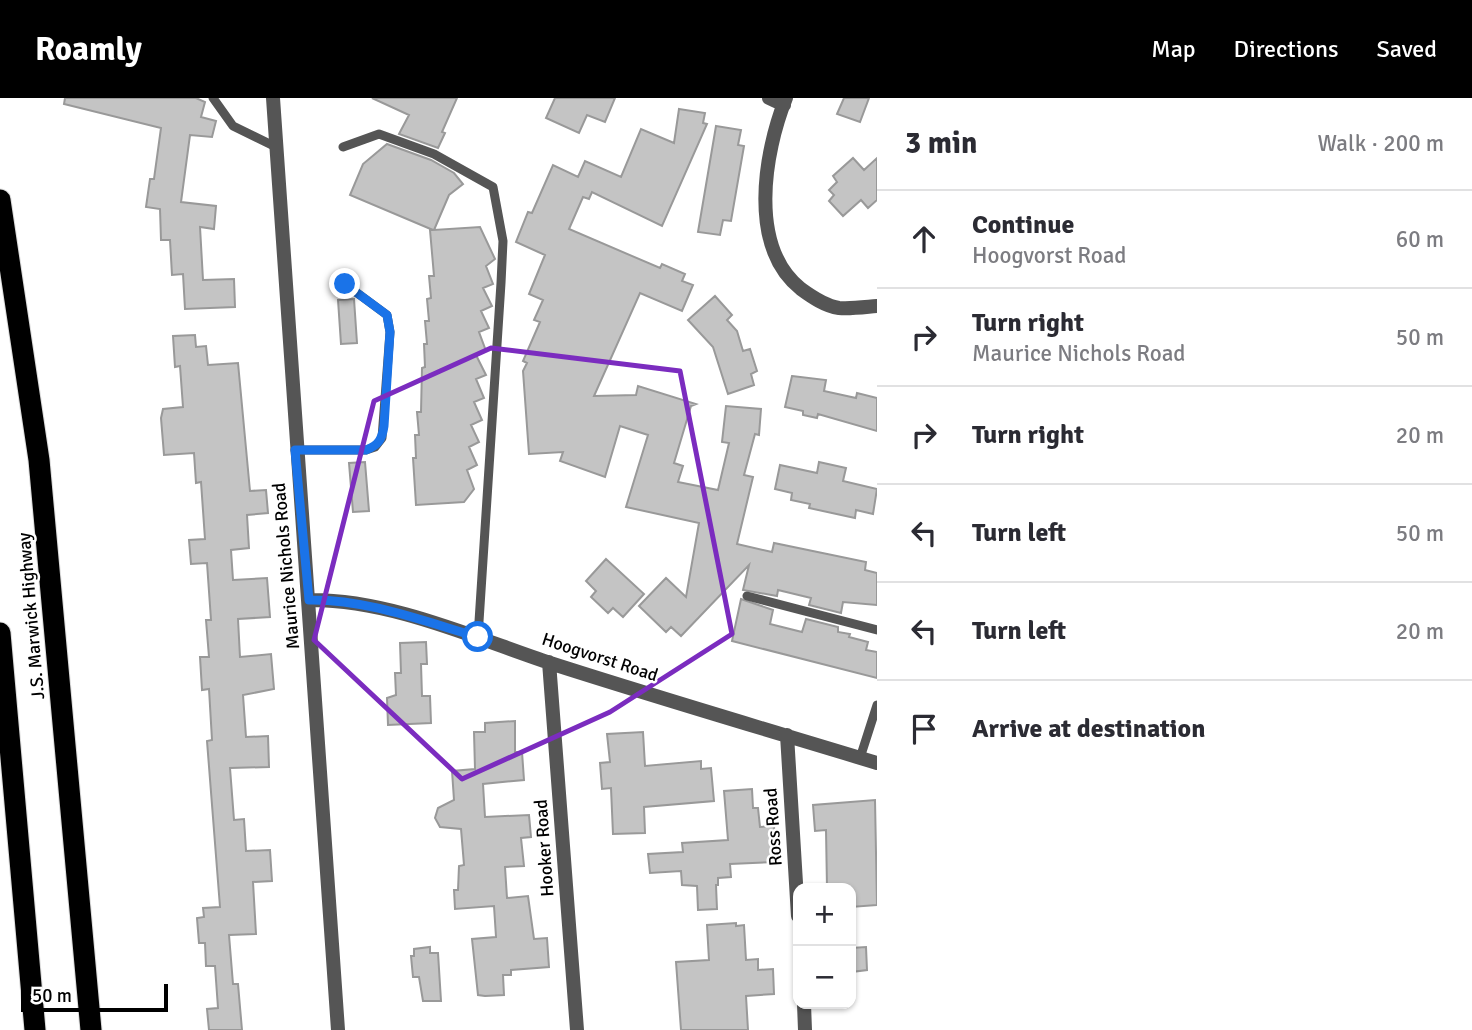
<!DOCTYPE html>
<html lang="en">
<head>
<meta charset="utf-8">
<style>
  :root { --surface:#fff; --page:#f7f7f7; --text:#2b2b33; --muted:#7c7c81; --line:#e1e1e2; --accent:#000 }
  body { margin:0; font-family:Signika,sans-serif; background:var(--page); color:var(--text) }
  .controls { position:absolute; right:21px; bottom:21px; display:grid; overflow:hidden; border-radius:14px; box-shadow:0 2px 5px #0004 }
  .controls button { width:63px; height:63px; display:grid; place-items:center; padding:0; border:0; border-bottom:2px solid var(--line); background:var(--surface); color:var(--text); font:35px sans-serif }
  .scale { position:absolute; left:21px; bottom:18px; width:147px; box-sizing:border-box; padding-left:7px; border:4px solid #000; border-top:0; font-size:19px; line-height:24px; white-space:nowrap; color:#000; -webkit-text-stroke:5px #fff; paint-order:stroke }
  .stop { position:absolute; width:21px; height:21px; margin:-16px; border:5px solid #1a73e8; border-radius:50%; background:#fff }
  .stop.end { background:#1a73e8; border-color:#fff; box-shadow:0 2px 7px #0008 }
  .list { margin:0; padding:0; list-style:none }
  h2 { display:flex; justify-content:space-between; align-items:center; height:91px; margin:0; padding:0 28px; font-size:30px }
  h2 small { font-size:23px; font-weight:400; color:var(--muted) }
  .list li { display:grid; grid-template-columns:46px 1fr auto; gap:21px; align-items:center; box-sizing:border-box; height:98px; padding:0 28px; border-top:2px solid var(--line) }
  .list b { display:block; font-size:26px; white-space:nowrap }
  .list p { margin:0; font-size:23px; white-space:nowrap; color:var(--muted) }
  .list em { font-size:23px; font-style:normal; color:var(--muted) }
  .icon { flex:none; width:38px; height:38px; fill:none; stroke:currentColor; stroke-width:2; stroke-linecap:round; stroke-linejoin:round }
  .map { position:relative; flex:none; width:877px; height:932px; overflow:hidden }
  header { display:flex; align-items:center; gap:42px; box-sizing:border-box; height:98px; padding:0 35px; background:var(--accent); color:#fff }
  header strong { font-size:33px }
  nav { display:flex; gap:38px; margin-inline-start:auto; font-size:24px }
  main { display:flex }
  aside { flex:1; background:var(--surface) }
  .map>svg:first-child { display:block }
  .building { fill:#c4c4c4; stroke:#999; stroke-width:2 }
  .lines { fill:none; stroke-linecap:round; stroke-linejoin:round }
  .motorway-casing { stroke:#dbdbdb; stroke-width:23 }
  .service { stroke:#555; stroke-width:9 }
  .minor { stroke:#555; stroke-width:14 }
  .motorway { stroke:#000; stroke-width:21 }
  .route { stroke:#1a73e8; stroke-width:9 }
  .marked { fill:none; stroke:#7b2cbf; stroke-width:5; stroke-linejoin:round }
  .labels { text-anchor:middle; stroke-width:5; stroke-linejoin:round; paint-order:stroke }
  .street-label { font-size:18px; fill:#000; stroke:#fff }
</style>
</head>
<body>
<header>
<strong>Roamly</strong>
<nav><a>Map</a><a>Directions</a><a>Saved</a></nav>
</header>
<main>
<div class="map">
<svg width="877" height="932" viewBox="0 0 877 932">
  <rect width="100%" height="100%" fill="#fff"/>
  <path class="building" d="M65,0H196L205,4L201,19L216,23L212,39L190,37L181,104L216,108L214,131L200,129L203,182L234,181L235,209L185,211L183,176L172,177L170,142H161L160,111L146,109L150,81H154L161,30L64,6Z
    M372,0H457L442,34L445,35L438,50L399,36L409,17Z
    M555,0H615L605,24L587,17L579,35L546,20Z
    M844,0H869L860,24L837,16Z
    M679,11L705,15L703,25L707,26L662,128L592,94L589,101L583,99L569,131L660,170L662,166L685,176L682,183L693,187L682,213L640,195L594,298L636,297L638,288L696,306L691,308L674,365L683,368L678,384L718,392L729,345L722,344L726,308L761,311L759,337L755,336L744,377L753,379L737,446L772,454L774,445L866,464L865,472L877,475V507L843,504L841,515L809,507L811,500L778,492L777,498L743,492L749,467L681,538L671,529L666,534L639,508L666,480L686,499L699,425L626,409L648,337L620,328L605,379L560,363L563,354L529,356L523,273L527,265L523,263L540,224L534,222L543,202L529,196L545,157L516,144L528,114L532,115L553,67L578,79L585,63L621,79L641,31L674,45Z
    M716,28L741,32L738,47L744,48L731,123L723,122L720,137L698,134Z
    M387,46L431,62L454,75L463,86L449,97L434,132L480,129L495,161L486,168L493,186L483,190L492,208L481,213L489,230L479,234L486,253L476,257L486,277L476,281L484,300L474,304L482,322L471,327L479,344L469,349L477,367L467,372L474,391L464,404L416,407L413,360H416L415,337H419L417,314H421L422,270L425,269L424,246H427L425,223H429L427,201L431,200L429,178H434L430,132H433L350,97L363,66Z
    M853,60L864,72L877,60V102L868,110L861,102L843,118L829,103L834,97L829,92L837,84L833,78Z
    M715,198L732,217L727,222L737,233L743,253L750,251L757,273L751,276L754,287L728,296L713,249L688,222Z
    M354,201L357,245L341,246L338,202Z
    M195,237L196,249L206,248L208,267L238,265L250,393L266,392L268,415L247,417L249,450L231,452L233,482L267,480L270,519L238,521L240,559L271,556L274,591L243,597L246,639L268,638L269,669L230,670L234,722L244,721L246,753L270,752L272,783L253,784L256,836L229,837L233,886H238L242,932H209L207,911L218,910L215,868H206L205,845H199L197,820L204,819L203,810L220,809L207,643L212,642L209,591L202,592L200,559H209L206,522H211L207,465L191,466L189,442L205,441L201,384L196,385L194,355L164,357L161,320L163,311L183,309L180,268L175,269L173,238Z
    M792,278L826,282L824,293L856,300L857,295L877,300V333L818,316L817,320L803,317V313L785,309Z
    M365,364L369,413L353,414L349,365Z
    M819,364L846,370L843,383L877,391L873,416L856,412L855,420L809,410L810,406L791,402L792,395L775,391L780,367L817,375Z
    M606,461L644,496L623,519L613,510L608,515L591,499L596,493L586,483Z
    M741,501L773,512L770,526L802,534L806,521L838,529V534L850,536L849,539L868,544L866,552L877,554V580L732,543Z
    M426,544L427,566H421L422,598H430L431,625L388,627L387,600L396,597L395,575H401L400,545Z
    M515,623V654H522L524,682L483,686L485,719L529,717L531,739L521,740L524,768L505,769L507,800L528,798L534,841L547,840L549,869L511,872V877H503L504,897L485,898L478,897L472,841L496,839L494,808L455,811L454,792H458L459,768L464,767L461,731L440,729L435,720L438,710L454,702L452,673L475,671L474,634H485V625Z
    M643,634L645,668L701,663V671L711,670L714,703L644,709L645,735L613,736L611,690L602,691L600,665L610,664L607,636Z
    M752,691L753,710H758L760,729L774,728L776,764L730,766L731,779L718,780V787H716L717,811L698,812L697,788L682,787L681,773L650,775L648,756L683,754L682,745L728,742L724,693Z
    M875,702L877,807L851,809V790H827L826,732L815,733L813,707Z
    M736,825V828L744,827L746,862L758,861V872L773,871L774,896L746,898L748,932H681L676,864L709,862L707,827Z
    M430,849V855H438L441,903H423L419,879H413L411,858H414V851Z
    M866,849L867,872L851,874V850Z"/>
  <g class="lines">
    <g class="motorway-casing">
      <path id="motorway" d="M0,102L39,362L91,932
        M0,535L35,932"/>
    </g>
    <path class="service" d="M213,0L233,28L276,49
      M343,49L379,36L434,56L493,89L503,143L501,185L478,539
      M295,352H366L375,349L382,340L390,234L387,217L345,186
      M747,498L877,532
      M860,660L877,607"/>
    <path class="minor" d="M273,0L338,932
      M769,0L784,7
      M786,0C764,55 748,149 801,191C812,199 825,208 839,210C851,211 865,209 877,208
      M309,502C389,501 475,540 550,565C659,600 768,632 877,665
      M549,564L577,932
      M787,637L798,818
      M804,906L805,932"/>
    <use href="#motorway" class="motorway"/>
  </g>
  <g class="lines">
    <path class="route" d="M345,186L387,217L390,234L384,328C382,341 379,347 366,352H295L309,502C366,501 423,523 478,539"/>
  </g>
  <path class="marked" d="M491,250L680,273L732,536L610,614L462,681L314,542L374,303Z"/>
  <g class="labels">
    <g class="street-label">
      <text transform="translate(286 468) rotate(-95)" y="6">Maurice Nichols Road</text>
      <text transform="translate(31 518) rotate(-95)" y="6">J.S. Marwick Highway</text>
      <text transform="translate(600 559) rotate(18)" y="6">Hoogvorst Road</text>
      <text transform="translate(773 729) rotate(-94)" y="6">Ross Road</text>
      <text transform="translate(544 750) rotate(-94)" y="6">Hooker Road</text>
    </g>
  </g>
</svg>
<div class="controls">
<button>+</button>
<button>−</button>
</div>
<div class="scale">50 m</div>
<div class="stop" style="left:478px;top:539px"></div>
<div class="stop end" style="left:345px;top:186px"></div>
</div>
<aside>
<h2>3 min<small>Walk · 200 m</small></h2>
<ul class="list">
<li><svg class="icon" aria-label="ahead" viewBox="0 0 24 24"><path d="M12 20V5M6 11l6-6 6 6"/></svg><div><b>Continue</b><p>Hoogvorst Road</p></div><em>60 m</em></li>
<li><svg class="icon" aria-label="right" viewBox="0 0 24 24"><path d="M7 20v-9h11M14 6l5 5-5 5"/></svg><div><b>Turn right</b><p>Maurice Nichols Road</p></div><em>50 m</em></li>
<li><svg class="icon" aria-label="right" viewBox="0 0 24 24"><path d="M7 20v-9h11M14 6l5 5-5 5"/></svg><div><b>Turn right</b></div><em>20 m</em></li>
<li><svg class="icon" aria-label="left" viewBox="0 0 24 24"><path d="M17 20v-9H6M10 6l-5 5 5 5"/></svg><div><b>Turn left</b></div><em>50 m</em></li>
<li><svg class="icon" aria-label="left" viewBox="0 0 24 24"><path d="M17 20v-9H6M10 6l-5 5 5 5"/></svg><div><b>Turn left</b></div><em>20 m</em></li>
<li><svg class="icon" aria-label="arrive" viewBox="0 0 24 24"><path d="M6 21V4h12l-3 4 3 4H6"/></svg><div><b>Arrive at destination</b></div></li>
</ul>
</aside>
</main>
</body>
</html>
